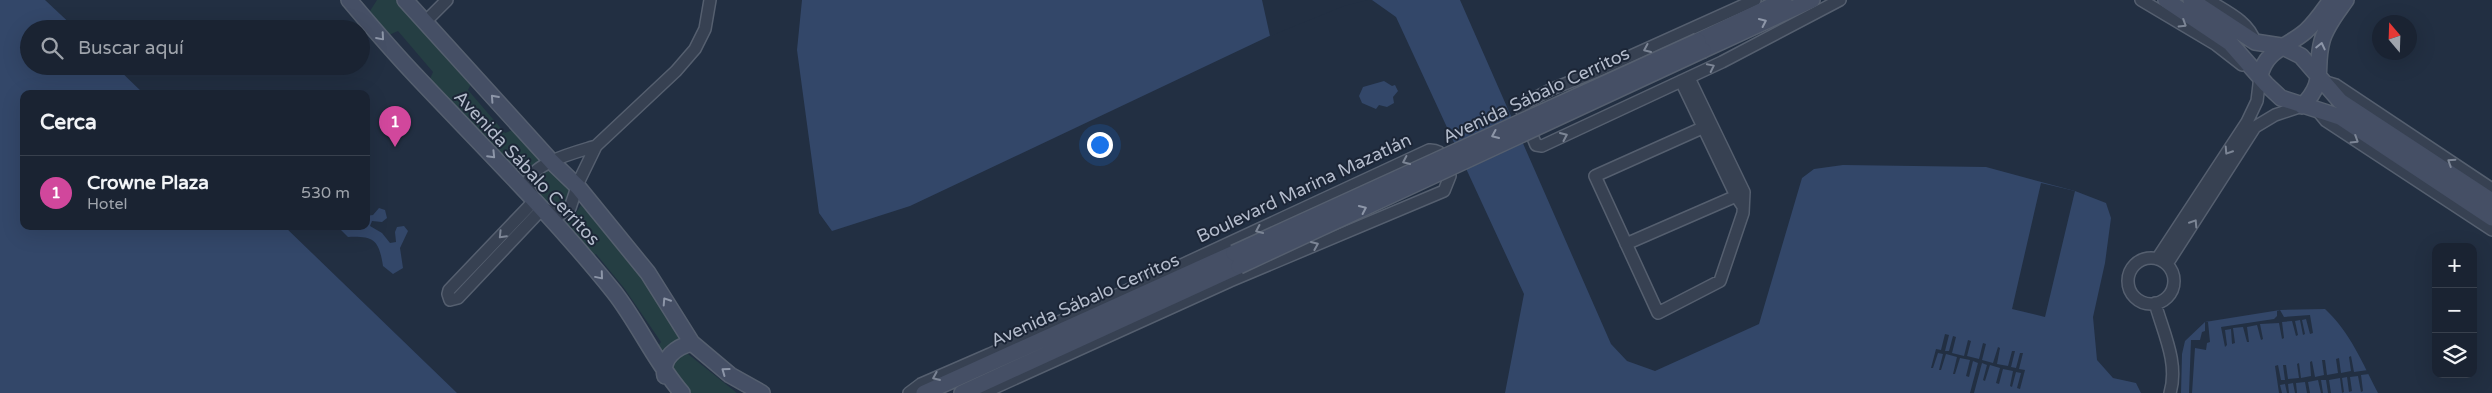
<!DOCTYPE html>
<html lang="es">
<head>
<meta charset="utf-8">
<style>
  :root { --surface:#1a2332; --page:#272f3e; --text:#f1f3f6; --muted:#9fa4ac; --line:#38404d; --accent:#b45309 }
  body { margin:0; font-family:"Varela Round",sans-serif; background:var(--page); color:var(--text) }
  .controls { position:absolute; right:15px; bottom:15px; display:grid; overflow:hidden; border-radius:10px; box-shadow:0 5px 20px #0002 }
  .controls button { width:45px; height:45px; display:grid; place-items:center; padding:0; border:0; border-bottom:1px solid var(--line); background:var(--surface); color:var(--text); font:25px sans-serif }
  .compass { position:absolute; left:2372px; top:15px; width:45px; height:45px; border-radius:50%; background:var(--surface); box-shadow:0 5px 20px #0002; rotate:341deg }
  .you { position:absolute; left:1099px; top:144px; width:18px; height:18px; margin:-12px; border:4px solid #fff; border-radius:50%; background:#1a73e8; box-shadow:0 0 0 8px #1a73e833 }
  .badge { display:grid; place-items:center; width:32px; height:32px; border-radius:50%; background:var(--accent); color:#fff; font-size:16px; font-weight:700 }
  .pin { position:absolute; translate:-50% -41px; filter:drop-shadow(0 1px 2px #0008) }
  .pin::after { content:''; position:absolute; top:26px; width:18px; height:15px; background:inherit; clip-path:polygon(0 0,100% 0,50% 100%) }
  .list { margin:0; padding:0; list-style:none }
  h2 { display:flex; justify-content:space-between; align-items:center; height:65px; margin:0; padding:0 20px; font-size:21px }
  h2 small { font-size:16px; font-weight:400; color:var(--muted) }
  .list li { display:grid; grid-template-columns:32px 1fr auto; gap:15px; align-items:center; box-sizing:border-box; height:75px; padding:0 20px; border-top:1px solid var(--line) }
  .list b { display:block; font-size:19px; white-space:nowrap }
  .list p { margin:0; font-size:16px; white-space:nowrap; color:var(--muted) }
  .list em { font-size:16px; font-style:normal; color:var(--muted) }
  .icon { flex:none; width:28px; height:28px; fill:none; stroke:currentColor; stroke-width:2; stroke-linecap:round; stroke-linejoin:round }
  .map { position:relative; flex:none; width:2492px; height:393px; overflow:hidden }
  .search { position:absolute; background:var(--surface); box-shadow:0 5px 20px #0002; left:20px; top:20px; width:350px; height:55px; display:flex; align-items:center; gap:12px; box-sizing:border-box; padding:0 18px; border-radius:28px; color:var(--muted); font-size:19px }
  .panel { position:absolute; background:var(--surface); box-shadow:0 5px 20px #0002; left:20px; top:90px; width:350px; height:140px; border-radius:10px }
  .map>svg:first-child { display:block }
  .green { fill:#253e43 }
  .water { fill:#334769 }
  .pier { fill:#222f42 }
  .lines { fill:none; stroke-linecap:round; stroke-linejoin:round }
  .street-casing { stroke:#555f6f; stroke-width:14 }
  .secondary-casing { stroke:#555f6f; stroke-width:18 }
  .street { stroke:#374152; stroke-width:11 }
  .secondary { stroke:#454f65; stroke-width:15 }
  .secondary-bridge-casing { stroke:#555f6f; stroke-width:18; stroke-linecap:butt }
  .secondary-bridge { stroke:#454f65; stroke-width:15 }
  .oneway { stroke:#8d96a8 }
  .oneway2 { stroke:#7c8595 }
  .labels { text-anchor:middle; stroke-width:4; stroke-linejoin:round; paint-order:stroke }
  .street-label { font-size:18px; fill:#b4bccc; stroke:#1c2637 }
</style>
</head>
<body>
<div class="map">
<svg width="2492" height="393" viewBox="0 0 2492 393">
  <rect width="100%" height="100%" fill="#222f42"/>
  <path class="green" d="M377,0H398L472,82L468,90L505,133L515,129L541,160L542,163L528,170L522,180L429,81L433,72L398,31L389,35L370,11Z
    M545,170H551L571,190L572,202L559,211L552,209L532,188V179Z
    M581,205L626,254L654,290L684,342L662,360L657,347L661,342L624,288L596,254L589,258L558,223L573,218Z
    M680,354H688L737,393H688L670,373L673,357Z"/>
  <path class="water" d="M0,0H45L76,29H29V66H115L144,94H24V226H284L457,393H0Z
    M802,0H1365L1343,4L1297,23L910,206L832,231L819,213L797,50Z
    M1372,0H1460L1611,344L1627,361L1655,371L1759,324L1802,178L1814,169L1843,165L1986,167L2075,191L2106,203L2111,218L2105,263L2093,317L2097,360L2113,378L2136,383L2141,393H1505L1524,294L1396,17Z
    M1384,81L1392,86L1395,85L1398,91L1393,97L1394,103L1387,107L1379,105L1376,109L1362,103L1359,96L1363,87Z
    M379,208L385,210L387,218L382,222L372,221L370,226L382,233L390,243L396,242L395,232L397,227L404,226L408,231L400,248L403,268L393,274L383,266C379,240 374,236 348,237L340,229V226H366V216L373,215Z
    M2325,309C2350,332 2363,364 2378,393H2181L2182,354L2185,341L2205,322L2280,310Z"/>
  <path class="pier" d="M1262,0H1368L1344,6L1270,36Z
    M2041,183L2075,191L2045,317L2012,309Z
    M2280,310L2284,317L2310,315L2313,333L2310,334L2306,319L2302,320L2305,334L2303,335L2300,320L2295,321L2298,335L2296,336L2292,321L2282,322L2284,338L2282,339L2279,323L2260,324L2263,339L2261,340L2257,325L2247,327L2249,342H2247L2243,327L2233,328L2235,343L2232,344L2231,329L2225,330L2227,345L2225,347L2221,327L2274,319L2277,316V311Z
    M2205,322H2208L2210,342L2207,343L2206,350L2195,348L2192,393H2189L2191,340H2200L2202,332L2205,331Z
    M1945,334L1949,335L1945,351H1949L1953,336L1956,337L1952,353L1964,356L1968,340L1971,341L1967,356L1979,359L1983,343L1986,344L1982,360L1993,363L1998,347L2000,348L1997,364L2008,366L2012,351H2015L2011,367L2016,368L2020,353H2023L2019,369L2025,370L2020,389L2017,388L2021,373L2016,372L2012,387L2010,386L2013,371L2003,369L1999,384L1996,383L2000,368L1990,365L1985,381L1983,380L1987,365L1982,363L1974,393H1970L1978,363L1973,361L1969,377L1966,376L1970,360L1960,358L1955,374H1953L1957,357L1946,354L1941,370H1939L1943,354L1938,353L1933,368H1931L1936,349L1941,350Z
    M2351,356L2354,372L2368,370L2369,374L2361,375L2363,391L2361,392L2358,376L2350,377L2352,391L2349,392L2347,377L2342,378L2344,392L2342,393L2340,378L2329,380L2331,393H2328L2326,380H2321L2323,393H2321L2318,380L2308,382L2310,393H2307L2305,382L2296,383L2297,393H2295L2293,383L2288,384L2289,393H2287L2285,384L2280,385L2282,393H2279L2275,366L2278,365L2281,380H2285L2283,365H2286L2288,379L2299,378L2297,364L2299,363L2301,378L2311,376L2310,362L2312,361L2315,377L2324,375L2322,360H2325L2327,375L2338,373L2336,359L2339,358L2341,373L2351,371L2349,357Z"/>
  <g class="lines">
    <g class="street-casing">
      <path id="street" d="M1755,0L1600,70L1552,89L1527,102L1522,111L1536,145L1542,146L1722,62L1840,0
        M2141,0L2215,44L2242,65
        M2208,0C2225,11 2249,21 2255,42
        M425,22L447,0
        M1689,78L1744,192L1743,213L1720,281L1658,313L1595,176L1711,124
        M1681,81L1736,196L1742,205
        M2326,82L2336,85L2492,189
        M2317,110L2326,121L2492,230
        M596,146C577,152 530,163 527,185L535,200L449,290L448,294L450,300L458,298L543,208L559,215L570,208L579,181L596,146L676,71L695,49L705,29L710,0
        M1626,244L1743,193
        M2128 281a23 23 0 1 1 46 0a23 23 0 1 1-46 0Z
        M2157,259L2247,122L2257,101L2260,76
        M2167,264L2255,127L2275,115L2302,106
        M2155,303C2163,332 2179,363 2170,393
        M909,393L921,384L990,354L1429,150C1444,149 1448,163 1450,176L1444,191L1230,281L983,393"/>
    </g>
    <g class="secondary-casing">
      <path id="secondary" d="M349,0C371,26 393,52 417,77C484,148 553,216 614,292C639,324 655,362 682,393
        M405,0L552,162L578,187L648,273L692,343L730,375L762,393
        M2166,0L2230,43L2266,84L2281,98L2340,117L2492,218
        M2191,0L2255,42L2281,46L2301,56L2340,101L2492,201
        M1698,41L1784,0
        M1703,50L1812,0
        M2260,76C2266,49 2288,47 2306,31C2316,22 2323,11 2331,0
        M2302,106C2327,81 2314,70 2322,41C2326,26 2337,13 2346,0
        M665,376C661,358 676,347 692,343
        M924,393L1234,253
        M962,393L1239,266"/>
    </g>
    <use href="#street" class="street"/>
    <use href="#secondary" class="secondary"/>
    <g class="secondary-bridge-casing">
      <path id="secondary-bridge" d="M1234,253L1698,41
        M1239,266L1703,50"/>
    </g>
    <use href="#secondary-bridge" class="secondary-bridge"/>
  </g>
  <defs><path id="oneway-chevron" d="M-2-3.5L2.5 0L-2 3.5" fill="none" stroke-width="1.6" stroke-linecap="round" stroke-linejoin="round" transform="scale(1.25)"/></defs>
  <g class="oneway">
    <use href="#oneway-chevron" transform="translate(1763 22) rotate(-25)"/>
    <use href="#oneway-chevron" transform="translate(381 37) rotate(49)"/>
    <use href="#oneway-chevron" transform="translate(2321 46) rotate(-77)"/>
    <use href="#oneway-chevron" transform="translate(494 98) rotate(-132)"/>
    <use href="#oneway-chevron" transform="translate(1495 135) rotate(156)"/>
    <use href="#oneway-chevron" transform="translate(492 155) rotate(46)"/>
    <use href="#oneway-chevron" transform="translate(1363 209) rotate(-25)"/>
    <use href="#oneway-chevron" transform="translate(600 276) rotate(50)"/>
    <use href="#oneway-chevron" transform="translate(666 301) rotate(-123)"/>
    <use href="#oneway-chevron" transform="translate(725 371) rotate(-144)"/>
  </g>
  <g class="oneway2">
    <use href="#oneway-chevron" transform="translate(2183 24) rotate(32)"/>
    <use href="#oneway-chevron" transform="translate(1647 49) rotate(156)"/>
    <use href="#oneway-chevron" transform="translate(1711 67) rotate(-26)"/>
    <use href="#oneway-chevron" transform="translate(1564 136) rotate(-24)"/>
    <use href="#oneway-chevron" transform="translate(2355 140) rotate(32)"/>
    <use href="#oneway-chevron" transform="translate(2228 151) rotate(123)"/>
    <use href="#oneway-chevron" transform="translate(1406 161) rotate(155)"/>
    <use href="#oneway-chevron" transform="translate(2451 162) rotate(-147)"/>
    <use href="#oneway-chevron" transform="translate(2194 223) rotate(-57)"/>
    <use href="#oneway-chevron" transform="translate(1259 230) rotate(155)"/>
    <use href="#oneway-chevron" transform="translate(502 235) rotate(134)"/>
    <use href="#oneway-chevron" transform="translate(1315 245) rotate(-23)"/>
    <use href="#oneway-chevron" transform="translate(936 377) rotate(157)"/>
  </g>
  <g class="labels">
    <g class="street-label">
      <text transform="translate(1536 95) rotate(-25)" y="6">Avenida Sábalo Cerritos</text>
      <text transform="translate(527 168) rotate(47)" y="6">Avenida Sábalo Cerritos</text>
      <text transform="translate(1304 188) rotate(-25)" y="6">Boulevard Marina Mazatlán</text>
      <text transform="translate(1085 300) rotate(-24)" y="6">Avenida Sábalo Cerritos</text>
    </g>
  </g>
</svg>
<div class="controls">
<button>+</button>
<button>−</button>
<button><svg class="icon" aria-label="layers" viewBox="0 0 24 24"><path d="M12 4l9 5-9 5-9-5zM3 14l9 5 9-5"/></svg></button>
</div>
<svg class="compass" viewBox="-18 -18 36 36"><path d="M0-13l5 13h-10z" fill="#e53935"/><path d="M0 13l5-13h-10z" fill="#9fa4ac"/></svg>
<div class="you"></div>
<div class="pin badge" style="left:395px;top:147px;background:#d1479c">1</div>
<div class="search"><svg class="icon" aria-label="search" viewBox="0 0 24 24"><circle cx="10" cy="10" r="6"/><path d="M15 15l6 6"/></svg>Buscar aquí</div>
<section class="panel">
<h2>Cerca<small></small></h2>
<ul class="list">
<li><span class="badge" style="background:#d1479c">1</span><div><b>Crowne Plaza</b><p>Hotel</p></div><em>530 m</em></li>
</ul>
</section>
</div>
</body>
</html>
